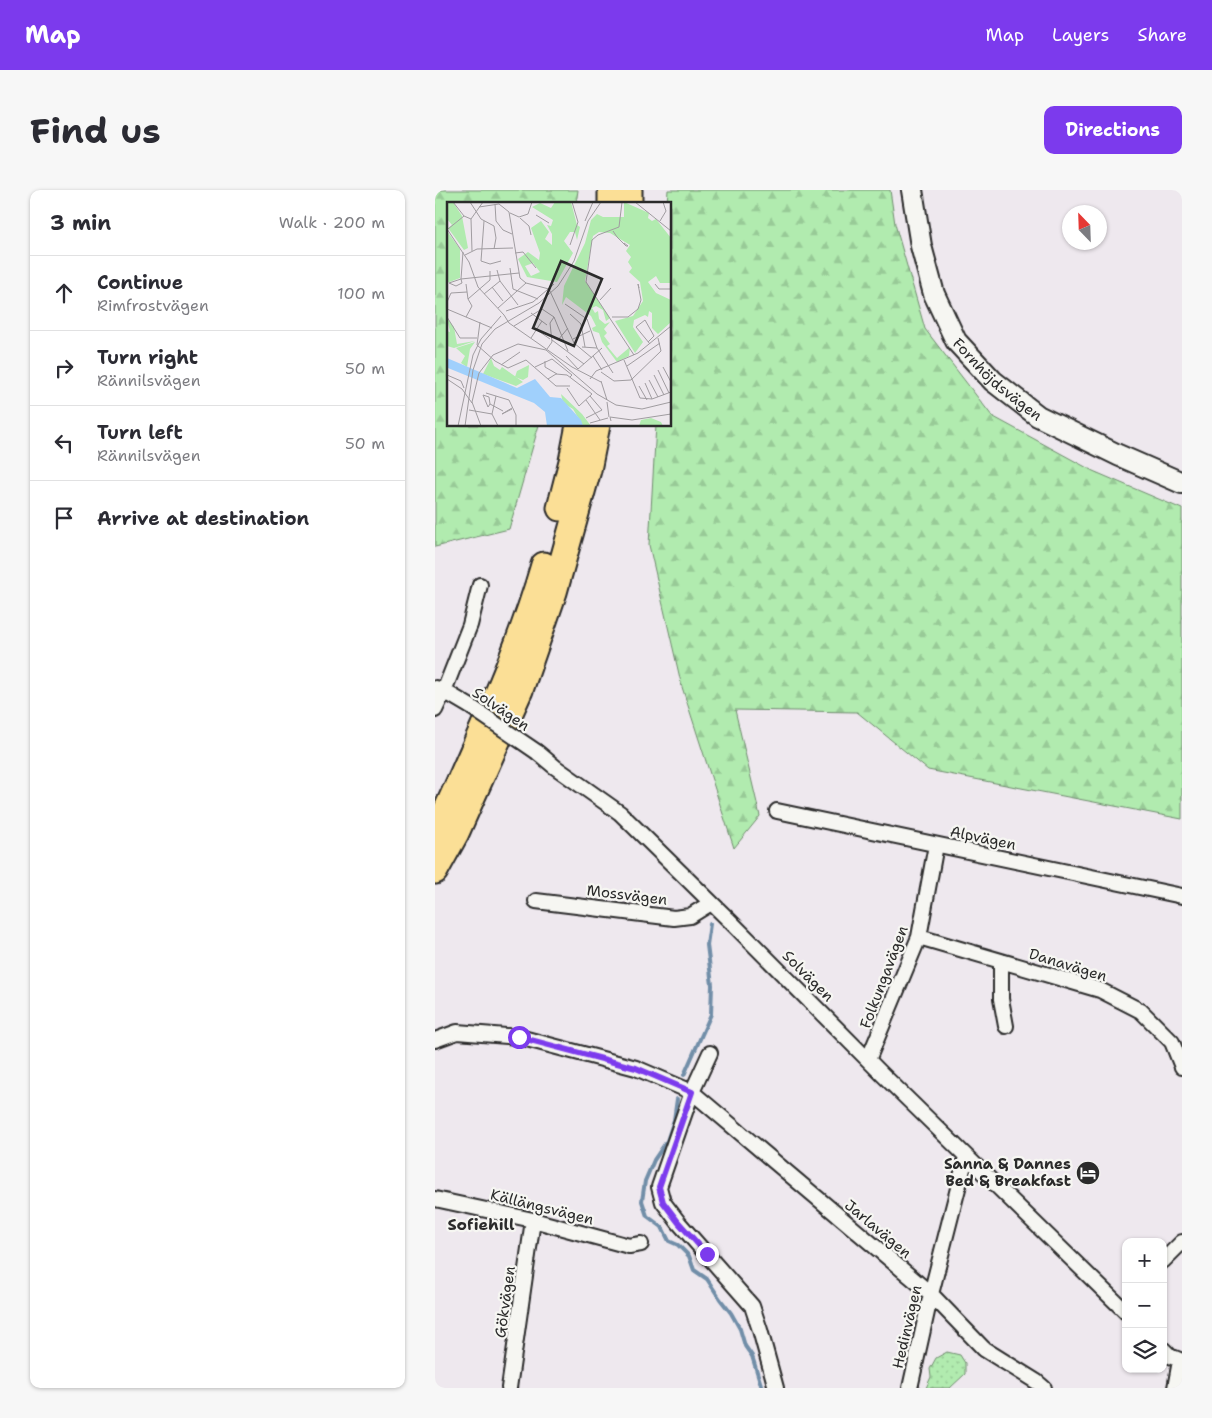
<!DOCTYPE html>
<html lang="en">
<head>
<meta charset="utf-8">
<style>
  :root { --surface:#fff; --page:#f7f7f7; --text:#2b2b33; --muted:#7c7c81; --line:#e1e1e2; --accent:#7c3aed }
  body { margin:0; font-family:"Shantell Sans",sans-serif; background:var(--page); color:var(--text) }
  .controls { position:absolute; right:15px; bottom:15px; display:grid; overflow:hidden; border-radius:10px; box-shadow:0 1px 4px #0004 }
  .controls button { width:45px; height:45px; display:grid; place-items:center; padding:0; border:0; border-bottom:1px solid var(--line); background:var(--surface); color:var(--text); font:25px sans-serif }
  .compass { position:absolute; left:627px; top:15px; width:45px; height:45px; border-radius:50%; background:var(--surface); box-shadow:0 1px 4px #0004; rotate:337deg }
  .stop { position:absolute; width:15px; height:15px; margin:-11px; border:4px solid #7c3aed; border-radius:50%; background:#fff }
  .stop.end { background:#7c3aed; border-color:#fff; box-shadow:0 1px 5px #0008 }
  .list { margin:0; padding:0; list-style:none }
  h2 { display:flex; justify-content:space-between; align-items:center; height:65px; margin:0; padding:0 20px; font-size:21px }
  h2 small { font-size:16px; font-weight:400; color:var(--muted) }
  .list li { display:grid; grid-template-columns:32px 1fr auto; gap:15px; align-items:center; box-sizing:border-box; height:75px; padding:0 20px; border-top:1px solid var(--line) }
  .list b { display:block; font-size:19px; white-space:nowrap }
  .list p { margin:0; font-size:16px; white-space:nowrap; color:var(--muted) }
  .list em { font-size:16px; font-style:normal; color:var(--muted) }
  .icon { flex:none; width:28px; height:28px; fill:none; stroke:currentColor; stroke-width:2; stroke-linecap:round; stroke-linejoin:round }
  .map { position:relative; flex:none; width:747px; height:1198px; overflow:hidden; border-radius:10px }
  header { display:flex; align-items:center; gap:30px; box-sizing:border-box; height:70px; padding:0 25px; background:var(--accent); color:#fff }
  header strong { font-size:24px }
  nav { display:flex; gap:28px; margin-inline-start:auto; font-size:18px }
  .intro { display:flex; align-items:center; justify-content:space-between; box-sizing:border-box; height:120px; padding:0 30px }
  h1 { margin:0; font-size:35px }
  .button { padding:12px 22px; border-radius:10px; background:var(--accent); color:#fff; font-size:18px; font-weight:700 }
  main { display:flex; gap:30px; padding:0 30px }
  aside { flex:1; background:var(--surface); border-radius:10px; box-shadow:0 1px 4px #0004 }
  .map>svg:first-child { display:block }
  .grass { fill:url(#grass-dots); stroke:#6e8b6d }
  .forest { fill:url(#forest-firs); stroke:#6e8b6d }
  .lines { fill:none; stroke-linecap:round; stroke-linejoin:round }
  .stream { stroke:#718ea8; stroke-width:4 }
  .street-casing { stroke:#2b2b2b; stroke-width:18 }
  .secondary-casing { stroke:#2b2b2b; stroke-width:24 }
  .highway-casing { stroke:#2b2b2b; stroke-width:29 }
  .street { stroke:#f6f6f2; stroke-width:14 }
  .secondary { stroke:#f6f6f2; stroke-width:20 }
  .highway { stroke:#fbdf96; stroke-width:25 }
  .street-bridge-casing { stroke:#2b2b2b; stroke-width:18; stroke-linecap:butt }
  .street-bridge { stroke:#f6f6f2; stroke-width:14 }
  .route { stroke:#7c3aed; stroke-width:6 }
  .labels { text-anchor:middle; stroke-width:4.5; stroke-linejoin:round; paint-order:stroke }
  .street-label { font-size:15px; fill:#2b2b2b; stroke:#f6f6f2 }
  .poi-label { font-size:15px; font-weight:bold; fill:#2b2b2b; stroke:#f6f6f2; text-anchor:end }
  .neighbourhood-label { font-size:16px; font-weight:bold; fill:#2b2b2b; stroke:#f6f6f2 }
  .inset-road { fill:none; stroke:#a09ca0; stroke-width:1 }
  .view { fill:#2b2b2b; fill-opacity:0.15; stroke:#2b2b2b; stroke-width:2.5 }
  .inset-edge { fill:none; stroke:#2b2b2b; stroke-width:2.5 }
</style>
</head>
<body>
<header>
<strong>Map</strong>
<nav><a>Map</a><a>Layers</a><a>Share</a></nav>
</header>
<div class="intro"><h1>Find us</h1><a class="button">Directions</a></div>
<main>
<aside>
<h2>3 min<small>Walk · 200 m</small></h2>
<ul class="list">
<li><svg class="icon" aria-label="ahead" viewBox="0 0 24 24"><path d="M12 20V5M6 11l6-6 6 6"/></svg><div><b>Continue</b><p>Rimfrostvägen</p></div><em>100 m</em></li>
<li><svg class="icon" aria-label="right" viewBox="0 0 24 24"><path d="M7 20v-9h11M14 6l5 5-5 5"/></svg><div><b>Turn right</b><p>Rännilsvägen</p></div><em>50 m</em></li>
<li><svg class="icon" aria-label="left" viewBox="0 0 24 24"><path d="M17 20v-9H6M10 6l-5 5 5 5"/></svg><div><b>Turn left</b><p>Rännilsvägen</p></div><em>50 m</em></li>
<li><svg class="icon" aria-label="arrive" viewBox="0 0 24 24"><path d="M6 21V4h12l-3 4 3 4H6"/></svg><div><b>Arrive at destination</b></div></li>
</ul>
</aside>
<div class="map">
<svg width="747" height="1198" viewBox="0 0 747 1198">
  <defs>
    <pattern id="grass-dots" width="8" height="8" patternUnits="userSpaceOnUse" patternTransform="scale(1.25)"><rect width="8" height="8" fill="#b1ebaf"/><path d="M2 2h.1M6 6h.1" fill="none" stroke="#98ca97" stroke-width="1.8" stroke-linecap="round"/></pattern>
    <pattern id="forest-firs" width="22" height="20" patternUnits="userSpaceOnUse" patternTransform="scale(1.25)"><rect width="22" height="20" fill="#b1ebaf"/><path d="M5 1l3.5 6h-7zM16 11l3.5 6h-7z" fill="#98ca97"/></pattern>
  </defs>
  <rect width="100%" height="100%" fill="#eee8ee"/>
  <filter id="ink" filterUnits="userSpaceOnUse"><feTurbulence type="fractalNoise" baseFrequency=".02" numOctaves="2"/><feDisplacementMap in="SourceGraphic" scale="10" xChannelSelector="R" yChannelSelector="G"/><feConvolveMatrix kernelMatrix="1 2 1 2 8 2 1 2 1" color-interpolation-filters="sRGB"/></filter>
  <g filter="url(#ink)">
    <path class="grass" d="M512,1162L525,1165L530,1173V1184L515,1198H491L496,1187L495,1179L501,1168Z"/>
    <path class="forest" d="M0,0H143L141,14H14V235H104L74,339L0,357Z
      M233,0H455L460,34L490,139L557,226L658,281L747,319V629L493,580L422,522L300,520L325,626L299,658L247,497L214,355L221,235H235V14H232Z"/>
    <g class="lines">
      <path class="stream" d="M249,885L276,824L277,795L272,755L275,734
        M242,909L239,930L232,951L219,970L210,991L207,1011L212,1026L227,1037L234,1051L243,1055L254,1066L259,1080L272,1089L285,1109L296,1123L305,1139L310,1156L317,1166L327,1198"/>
      <g class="street-casing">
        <path id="street" d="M1,498L9,501L36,517
          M0,520L9,501L35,435L45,395
          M102,562L120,577L185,623L296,732L448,885L691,1122
          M342,621L747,706
          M101,711L239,728L255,726L276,713
          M484,747L665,800L706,821L737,852L747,877
          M566,771V809L571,836
          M0,850L22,842L84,847L201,878L257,902L496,1104L549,1159L602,1192L609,1198
          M275,863L257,902L224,997L228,1012L244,1033L317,1116L325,1140L341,1198
          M433,870L484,747L501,655
          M0,1009L98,1030L194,1056L206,1054
          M728,1071L747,1052
          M728,1159L735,1166L747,1171
          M74,1198L98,1030
          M475,1198L496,1104L531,967
          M740,1198L745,1171"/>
      </g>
      <g class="secondary-casing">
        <g id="secondary">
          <path id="s1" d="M477,0L486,56L499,104L521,151L558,191L603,226L683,265L747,293"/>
        </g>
      </g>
      <g class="highway-casing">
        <path id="highway" d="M176,14V0
          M194,14V0
          M125,318L137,271L144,235
          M0,644C16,612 30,579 44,547C69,491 92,434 109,375
          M0,681L21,643L85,500L119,402L153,280L162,235"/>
      </g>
      <use href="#street" class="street"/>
      <use href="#secondary" class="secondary"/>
      <use href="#highway" class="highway"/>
      <g class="street-bridge-casing">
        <path id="street-bridge" d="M36,517L102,562"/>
      </g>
      <use href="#street-bridge" class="street-bridge"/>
    </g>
  </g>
  <g class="lines" filter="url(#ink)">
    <path class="route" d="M84,847L201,878L257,902L224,997L228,1012L244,1033L272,1064"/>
  </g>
  <defs>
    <g id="hotel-disc" transform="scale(1.25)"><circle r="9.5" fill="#2b2b2b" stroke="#f6f6f2"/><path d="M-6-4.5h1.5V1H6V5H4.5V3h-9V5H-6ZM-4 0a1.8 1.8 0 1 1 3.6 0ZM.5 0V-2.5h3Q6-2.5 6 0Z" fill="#fff"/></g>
  </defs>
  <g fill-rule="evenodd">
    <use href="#hotel-disc" x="653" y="983"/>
  </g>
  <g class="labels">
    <g class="street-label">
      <text dy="5" stroke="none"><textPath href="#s1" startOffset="215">Fornhöjdsvägen</textPath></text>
      <text transform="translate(66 519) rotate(34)" y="5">Solvägen</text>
      <text transform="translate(548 648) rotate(12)" y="5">Alpvägen</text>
      <text transform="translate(192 705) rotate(7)" y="5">Mossvägen</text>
      <text transform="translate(633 775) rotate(17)" y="5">Danavägen</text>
      <text transform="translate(373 786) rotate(45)" y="5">Solvägen</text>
      <text transform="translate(449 787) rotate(-69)" y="5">Folkungavägen</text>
      <text transform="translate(107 1017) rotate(14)" y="5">Källängsvägen</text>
      <text transform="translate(443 1039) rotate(40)" y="5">Jarlavägen</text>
      <text transform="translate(70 1112) rotate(-82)" y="5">Gökvägen</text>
      <text transform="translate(472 1137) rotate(-77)" y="5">Hedinvägen</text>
    </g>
    <g class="poi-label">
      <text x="636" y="979">Sanna &amp; Dannes<tspan x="636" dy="17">Bed &amp; Breakfast</tspan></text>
    </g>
    <g class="neighbourhood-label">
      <text x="46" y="1040">Sofiehill</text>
    </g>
  </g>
  <g transform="translate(12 12)">
    <rect width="224" height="224" fill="#eee8ee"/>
    <path d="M82,163L81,175L76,178L68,175L70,169ZM114,192L135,212L144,224H136L126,207L116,201Z" fill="#b1ebaf"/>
    <path d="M108,0H124L130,23L133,25L130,38L128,30H123L117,39L126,51L110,80L80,75L71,57L81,50L92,58L93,51L84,26L94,19L102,30L98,37L105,43V32L100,23L104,24L106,18L85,5L93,1L104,6ZM86,61L93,70L84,74L78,64ZM177,0L202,11L201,16L205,19L209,17L224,36V81H213L209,74L201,80L209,91L224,98V120L211,132L205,126V111L202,109L201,115L198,113L187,118L186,125L196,140L188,151L168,119L186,114L196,99L193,80L182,70L185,66L181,60L184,55L179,49L183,43L163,31L152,30L146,34L138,79L163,116L159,119L156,108L149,104L145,106L148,111L151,109L152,117L158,122L163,120L157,127L160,131L157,134L163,142L160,144L170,156L183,145L182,154L170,160L155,140L152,131L146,129L145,126L149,124L144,114L119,95L115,103L117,84L138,41L144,18L150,12L156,15H177ZM0,29L13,47V76L0,81ZM0,116L7,125L10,142L28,139L7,146L0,144V129L3,130ZM28,140L23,147L20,165L14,161L18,154L9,146ZM44,156L47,164L53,168L55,165L76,180L69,184L36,172Z" fill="#b1ebaf" fill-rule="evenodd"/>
    <path d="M0,0H6L15,14L21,46L17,48L1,26L5,23L0,17ZM204,216L214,220L216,224H192L194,218Z" fill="#b1ebaf"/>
    <path d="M0,156L70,186L88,177L103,195L114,196L134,218L136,224H100L98,210L87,201L1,166Z" fill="#a0d0fc"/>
    <path class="inset-road" d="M6,0L17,14L24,17M23,0L34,17L47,24L49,36L47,47M175,0L172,25L151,33L145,38L139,80L187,153M188,0L224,29M48,2L49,19L56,28L65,32M32,5L52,2L62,10L73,76L79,81L102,87L127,141L145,156M63,11L72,15L81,12L85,0M89,13L102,21M73,16L82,24L84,33M37,19L34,59L43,62L54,59M138,19L146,0M213,19L219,9L216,0M0,27L22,60L31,85L57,113M1,27L17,14M166,29L170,35L179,44H181L177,41M123,43L131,20L125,0M25,49L24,17L36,0M68,51L76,50L89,66M18,53L30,47L66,46M63,66L66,87L91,97M50,68L53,79L71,103M2,81L9,84L15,81L14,77L72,71M2,81L14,77L16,50M19,82L21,97L25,104L19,115M208,82L212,87H224M45,85L56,99M37,92L53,79M21,97L43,78V69M153,98L164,86M0,100L4,91L20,90M118,102L140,117L150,146L166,171M51,106L79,81M0,107L45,126M59,109L86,100L107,82M84,111L100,123M123,112L134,122L138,145M57,113L62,121L125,165L154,180M0,115L13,136H30M165,115H181L191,107L194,98L191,82L192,86M33,120L30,143L48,159L61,166L79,158L109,184H123M67,124L95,107L107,115L121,149M90,128L103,137M84,136L95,119M126,137L143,129M105,138L137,162M111,138L121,126M201,140L207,134L198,118L189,125L203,142M135,145L150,146M100,147L105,140L103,121L107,115M119,154L131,167L155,146M146,154L155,168M177,158L193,196L205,197L224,190M98,159V165L110,172M54,163L73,150M180,164L213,141M88,165L105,157L125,173L123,175M216,165L224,180M211,168L222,191M154,170L167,179L184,178M0,173L14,179L17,186M207,173L217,193M0,177L15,187L25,201M101,177L109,172L120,173L145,192M143,177L149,169L191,151L224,124M184,178L214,149L211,136M202,178L211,195M154,179L160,198M198,181L205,197M192,184L200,198M120,186L132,204L145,192M39,191L62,198L69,213V224M36,193L42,195L43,202L56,209M36,193L41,205L43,202M139,198L153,218M160,200L162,215M65,206L55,212L65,207M22,208L45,212L51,224M45,212L49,194M139,216L155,208L143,194M164,219L163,215L185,218L224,212M143,221L161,216M11,224L26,153L34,137L54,114M18,224L26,168L35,142L48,127L92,101L111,84L127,59L141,19L154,0M34,224L25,200L32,171L46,153L71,142L99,148L150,192L169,203L195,207L224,200"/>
    <path class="view" d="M114,59L155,77L127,144L86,126Z"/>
    <rect width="224" height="224" class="inset-edge"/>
  </g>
</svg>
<div class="controls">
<button>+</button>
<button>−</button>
<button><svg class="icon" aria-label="layers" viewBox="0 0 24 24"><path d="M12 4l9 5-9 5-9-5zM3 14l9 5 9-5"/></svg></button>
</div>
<svg class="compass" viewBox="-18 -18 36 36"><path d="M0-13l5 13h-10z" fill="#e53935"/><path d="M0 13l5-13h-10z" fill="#7c7c81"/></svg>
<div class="stop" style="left:84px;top:847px"></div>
<div class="stop end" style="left:272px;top:1064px"></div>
</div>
</main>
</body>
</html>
